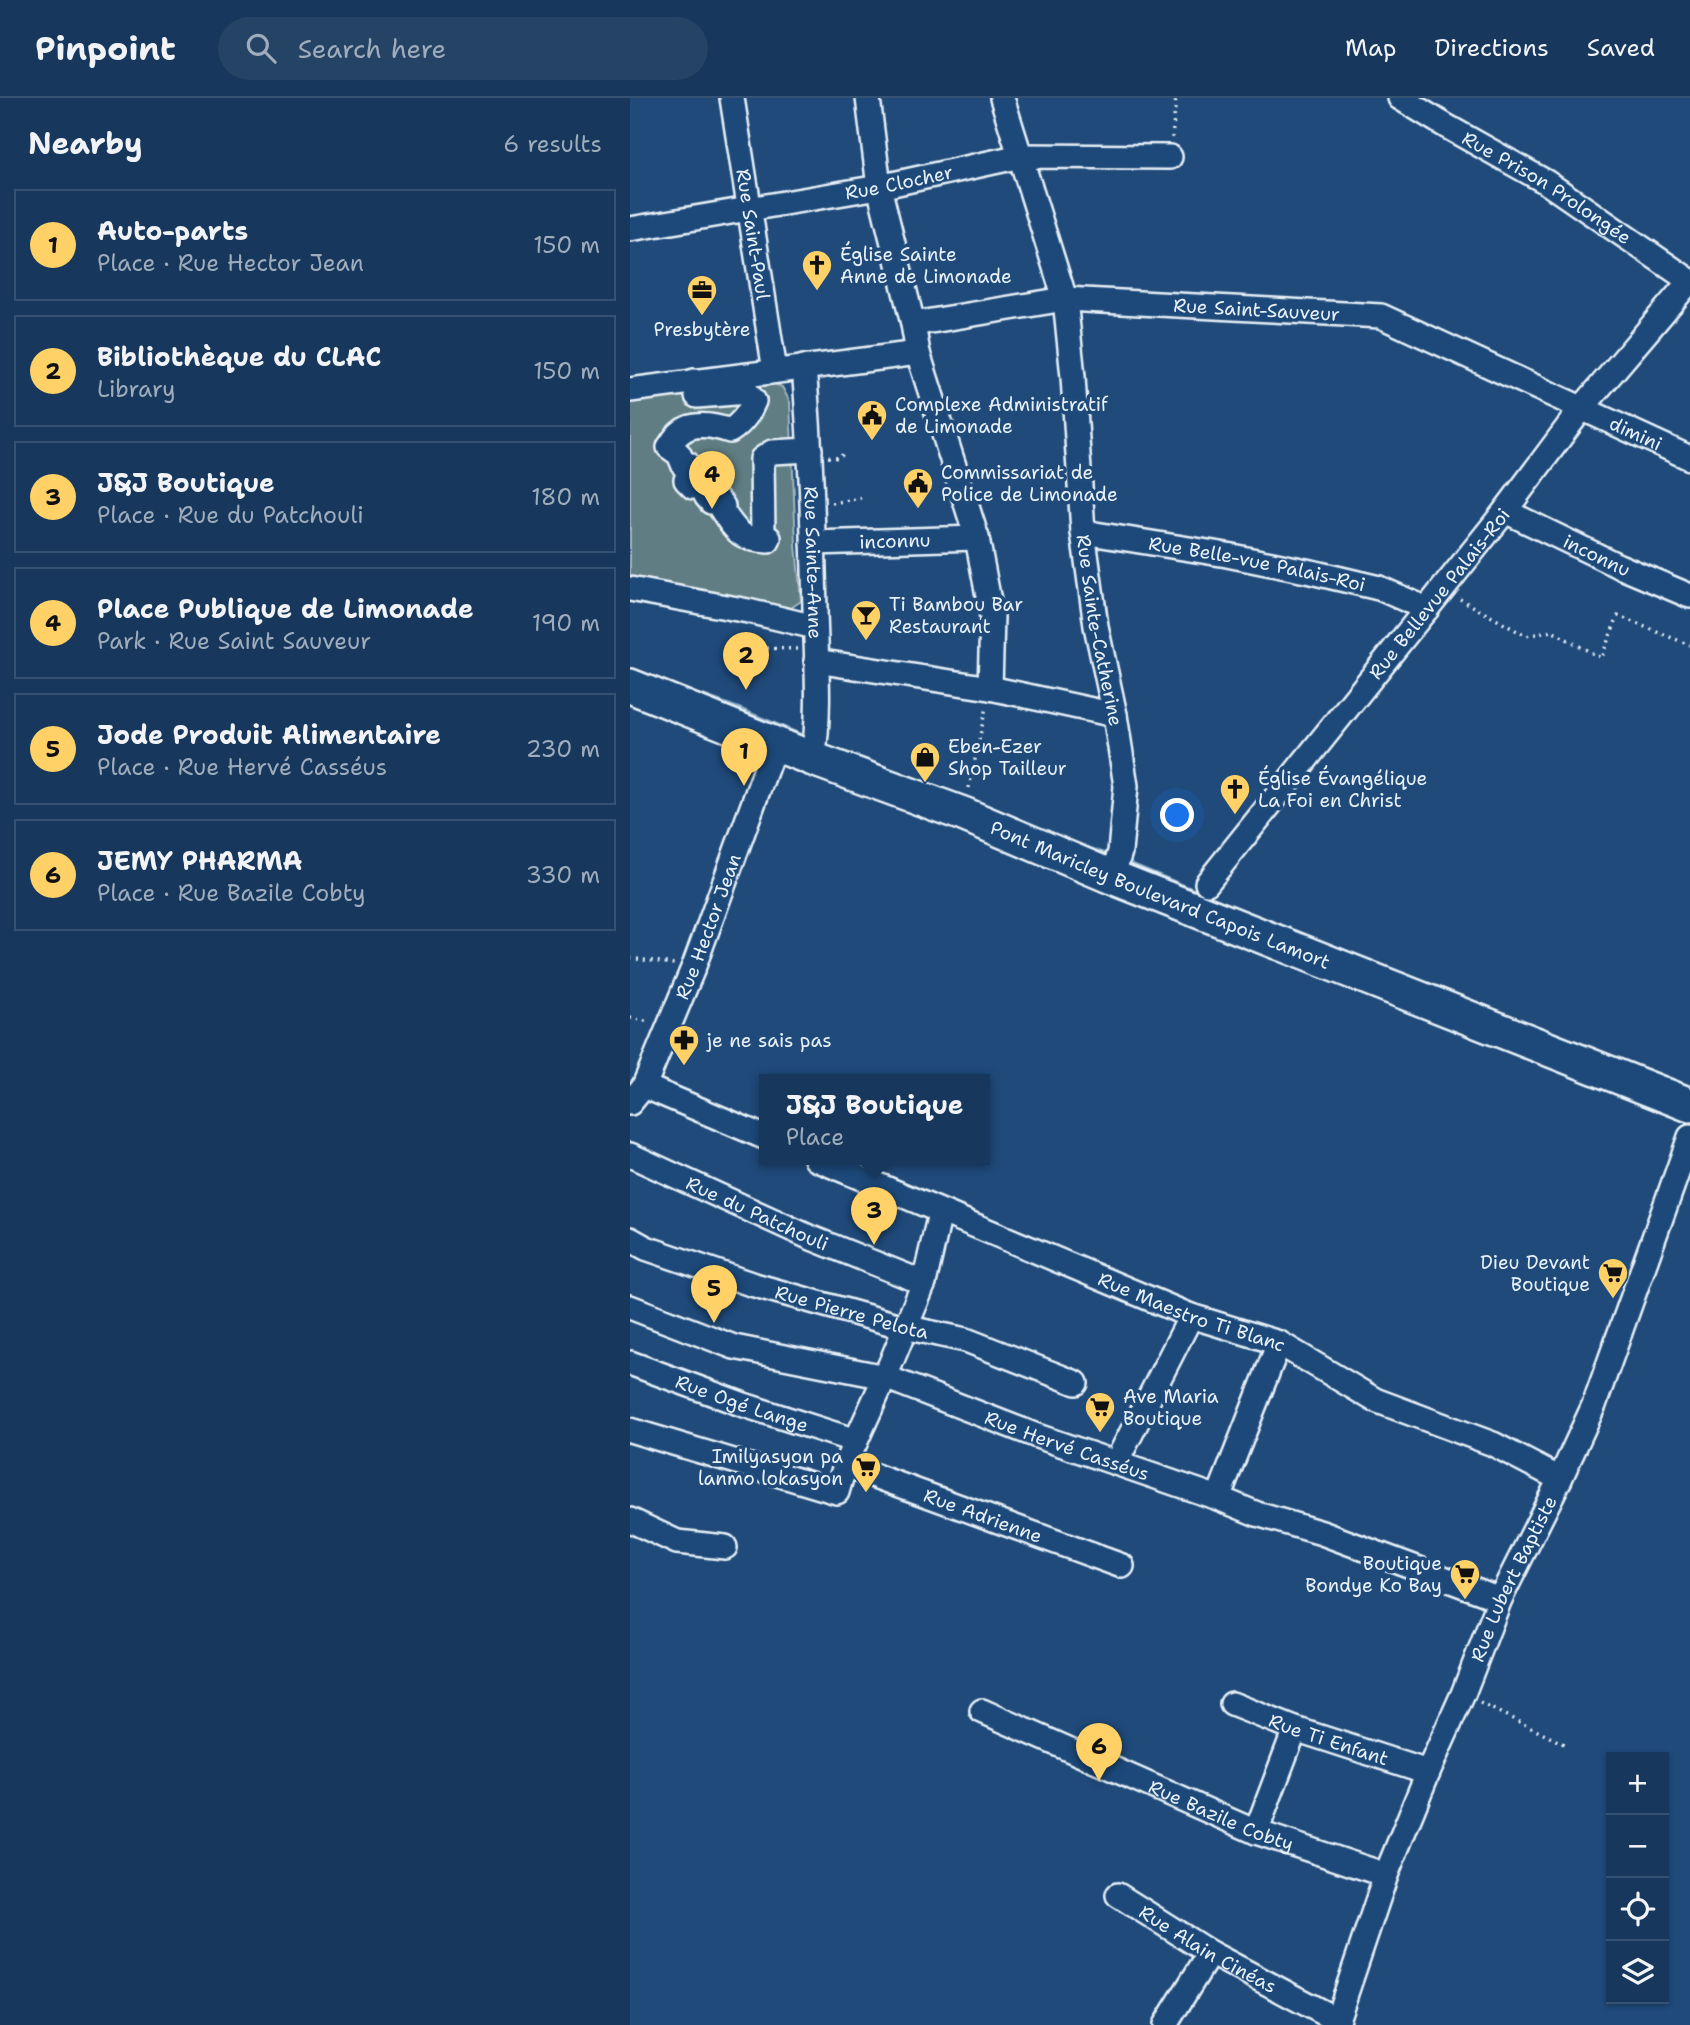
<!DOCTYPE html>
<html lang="en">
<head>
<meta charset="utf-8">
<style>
  :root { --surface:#17385c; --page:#244365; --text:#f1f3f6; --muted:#9eacbb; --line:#365272; --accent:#ffd166 }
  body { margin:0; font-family:"Shantell Sans",sans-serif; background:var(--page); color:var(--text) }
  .controls { position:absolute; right:21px; bottom:21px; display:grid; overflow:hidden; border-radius:0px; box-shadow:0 2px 5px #0004 }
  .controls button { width:63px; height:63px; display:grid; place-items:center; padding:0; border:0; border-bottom:2px solid var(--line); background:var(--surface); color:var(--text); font:35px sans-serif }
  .you { position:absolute; left:548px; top:718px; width:24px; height:24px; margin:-18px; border:5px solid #fff; border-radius:50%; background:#1a73e8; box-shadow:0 0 0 10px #1a73e833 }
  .badge { display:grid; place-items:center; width:46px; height:46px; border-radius:50%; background:var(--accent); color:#111; font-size:23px; font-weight:700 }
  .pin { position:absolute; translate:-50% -58px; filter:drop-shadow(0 2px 4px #0008) }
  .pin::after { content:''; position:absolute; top:37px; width:24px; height:21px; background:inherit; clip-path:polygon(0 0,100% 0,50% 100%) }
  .popup { position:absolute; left:129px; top:976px; width:231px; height:91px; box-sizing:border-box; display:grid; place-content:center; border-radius:0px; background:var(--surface); filter:drop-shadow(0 2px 5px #0005); font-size:23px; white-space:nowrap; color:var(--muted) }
  .popup b { font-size:26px; color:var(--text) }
  .popup::after { content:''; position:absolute; left:50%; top:100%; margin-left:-14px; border:14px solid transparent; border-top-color:var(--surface) }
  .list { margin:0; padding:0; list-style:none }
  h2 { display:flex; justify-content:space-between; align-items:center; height:91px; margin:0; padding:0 28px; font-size:30px }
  h2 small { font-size:23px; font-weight:400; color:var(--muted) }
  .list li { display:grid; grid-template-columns:46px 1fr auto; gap:21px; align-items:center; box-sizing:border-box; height:112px; margin:0 14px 14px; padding:0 14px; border:2px solid var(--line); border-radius:0px }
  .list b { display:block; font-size:26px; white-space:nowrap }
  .list p { margin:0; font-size:23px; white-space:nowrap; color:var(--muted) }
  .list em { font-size:23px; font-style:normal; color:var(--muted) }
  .icon { flex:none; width:38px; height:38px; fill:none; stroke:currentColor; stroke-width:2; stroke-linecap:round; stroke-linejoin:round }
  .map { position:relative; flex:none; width:1060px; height:1927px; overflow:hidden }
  header { display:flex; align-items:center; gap:42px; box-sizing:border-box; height:98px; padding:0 35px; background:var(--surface); border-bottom:2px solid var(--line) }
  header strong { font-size:33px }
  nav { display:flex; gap:38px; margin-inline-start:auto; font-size:24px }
  .search { width:490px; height:63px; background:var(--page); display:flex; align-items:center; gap:18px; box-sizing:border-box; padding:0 24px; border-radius:38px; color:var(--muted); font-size:26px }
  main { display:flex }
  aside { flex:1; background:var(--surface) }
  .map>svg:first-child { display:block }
  .green { fill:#5e7d82; stroke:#a3b7bd; stroke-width:2 }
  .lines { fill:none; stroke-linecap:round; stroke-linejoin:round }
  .stream { stroke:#87abc5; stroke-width:6 }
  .street-casing { stroke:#e8f1f8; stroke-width:28 }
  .secondary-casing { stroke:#e8f1f8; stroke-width:38 }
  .path { stroke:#e8f1f8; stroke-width:3.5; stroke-dasharray:2 5; stroke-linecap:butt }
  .street { stroke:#1f4a7a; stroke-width:23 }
  .secondary { stroke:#1f4a7a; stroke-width:33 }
  .labels { text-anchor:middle; stroke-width:7; stroke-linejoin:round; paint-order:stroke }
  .street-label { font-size:19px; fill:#e8f1f8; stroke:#1f4a7a }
  .poi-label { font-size:19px; fill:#e8f1f8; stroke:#1f4a7a; text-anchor:start }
</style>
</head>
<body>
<header>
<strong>Pinpoint</strong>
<div class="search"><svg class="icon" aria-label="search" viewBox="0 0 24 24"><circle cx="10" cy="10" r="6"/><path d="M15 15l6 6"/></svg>Search here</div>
<nav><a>Map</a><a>Directions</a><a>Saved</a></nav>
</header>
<main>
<aside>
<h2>Nearby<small>6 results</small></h2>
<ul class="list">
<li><span class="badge">1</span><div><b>Auto-parts</b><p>Place · Rue Hector Jean</p></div><em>150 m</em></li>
<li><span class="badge">2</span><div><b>Bibliothèque du CLAC</b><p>Library</p></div><em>150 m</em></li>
<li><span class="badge">3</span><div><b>J&amp;J Boutique</b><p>Place · Rue du Patchouli</p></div><em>180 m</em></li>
<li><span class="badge">4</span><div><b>Place Publique de Limonade</b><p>Park · Rue Saint Sauveur</p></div><em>190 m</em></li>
<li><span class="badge">5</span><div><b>Jode Produit Alimentaire</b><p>Place · Rue Hervé Casséus</p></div><em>230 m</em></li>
<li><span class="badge">6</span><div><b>JEMY PHARMA</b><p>Place · Rue Bazile Cobty</p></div><em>330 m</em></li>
</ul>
</aside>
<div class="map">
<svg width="1060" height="1927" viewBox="0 0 1060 1927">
  <rect width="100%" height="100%" fill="#1f4a7a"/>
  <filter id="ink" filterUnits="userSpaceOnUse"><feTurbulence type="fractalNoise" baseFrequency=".0143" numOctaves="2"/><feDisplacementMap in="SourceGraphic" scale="14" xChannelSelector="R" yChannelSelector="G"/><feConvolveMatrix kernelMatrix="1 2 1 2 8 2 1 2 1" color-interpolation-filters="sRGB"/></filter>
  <g filter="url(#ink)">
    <path class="green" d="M134,282L152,289L160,304L166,447L171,503L158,512L0,481V298Z"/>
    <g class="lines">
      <path class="stream" d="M73,599L109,612L180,642
        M216,656L255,670
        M447,747L483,760
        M493,764L609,812"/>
      <g class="street-casing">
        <g id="street">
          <path id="s1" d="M102,0L145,273"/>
          <path d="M238,0L249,89L283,226L288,255L347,440L362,519L360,590"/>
          <path id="s2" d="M372,0L435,201L443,279L453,434L466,528L485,617L496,688L490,754L482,779"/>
          <path id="s3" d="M770,0L816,28L916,84L1060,183"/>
          <path id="s4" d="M0,131L249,89L391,58L540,59"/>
          <path id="s5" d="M283,226L435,201L751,218L1060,360"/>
          <path id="s6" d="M174,269C181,349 183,430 185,511C186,560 191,612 183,661"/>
          <path d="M64,283L67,298L117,294L124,303C119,316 112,325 100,333C85,328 63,323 50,335C45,339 42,345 39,349L49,356L54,368L58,366L65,375L56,382L63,389L68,384L74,382L80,392L76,398L81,404L85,399L93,408L91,411C106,433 110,442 138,443L139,440L133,436L132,361L142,354L180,352"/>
          <path d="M0,292L288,255"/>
          <path id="s7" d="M875,413L989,468L1060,498"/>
          <path id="s8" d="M453,434L597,457L681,474L749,490L797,511"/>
          <path id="s9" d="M183,445L347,440"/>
          <path d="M0,491L118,513L185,529"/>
          <path d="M186,563L360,590L485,617"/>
          <path id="s10" d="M577,785L875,413L952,310L1060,183"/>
          <path d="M14,988L134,1039"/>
          <path id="s11" d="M0,1005L14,988L64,868L145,646"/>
          <path id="s12" d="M0,1057L179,1139L294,1185"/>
          <path id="s13" d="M186,1061L561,1218L649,1245L745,1302L863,1346L930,1381"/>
          <path id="s14" d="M0,1141L16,1150L121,1186L274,1229L336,1242L446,1285"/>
          <path id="s15" d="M0,1209L104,1249L255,1279L407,1338L588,1400L627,1416L692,1435L870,1501"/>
          <path id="s16" d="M0,1265L114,1307L226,1343"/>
          <path d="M0,1332L207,1394L215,1367L255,1279L294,1185L310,1115"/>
          <path d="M486,1365L561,1218"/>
          <path id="s17" d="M215,1367L492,1468"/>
          <path d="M588,1400L649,1245"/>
          <path d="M0,1422L47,1444L95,1449"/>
          <path id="s18" d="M602,1606L665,1631L798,1674"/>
          <path id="s19" d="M352,1613L626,1734L756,1777"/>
          <path d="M626,1734L665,1631"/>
          <path id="s20" d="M488,1797L580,1855L707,1922L756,1777L798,1674L833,1596L870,1501L930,1381L964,1307L1060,1039"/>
          <path d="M535,1927L580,1855"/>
        </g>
      </g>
      <g class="secondary-casing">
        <g id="secondary">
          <path id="s21" d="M0,588L183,661L333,716L482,779L1060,1007"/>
        </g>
      </g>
      <path class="path" d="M542,40L546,0
        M198,359L209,360L213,356
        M202,405L231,400
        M830,501L896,538L922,533L971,560L988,518L1060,547
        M123,550L168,551
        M339,690L356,609
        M0,860L44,866
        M0,920L20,924
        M850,1605L936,1647"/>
      <use href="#street" class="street"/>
      <use href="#secondary" class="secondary"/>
    </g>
  </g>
  <defs>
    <g id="church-pin" transform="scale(1.575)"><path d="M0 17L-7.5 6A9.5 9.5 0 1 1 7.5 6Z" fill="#ffd166" stroke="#1f4a7a"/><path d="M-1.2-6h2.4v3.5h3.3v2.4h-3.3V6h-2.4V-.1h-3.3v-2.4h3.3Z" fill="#111"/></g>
    <g id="office-pin" transform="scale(1.575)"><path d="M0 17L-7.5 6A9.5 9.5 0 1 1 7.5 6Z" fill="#ffd166" stroke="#1f4a7a"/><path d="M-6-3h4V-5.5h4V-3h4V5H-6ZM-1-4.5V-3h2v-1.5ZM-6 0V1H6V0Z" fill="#111"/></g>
    <g id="civic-pin" transform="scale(1.575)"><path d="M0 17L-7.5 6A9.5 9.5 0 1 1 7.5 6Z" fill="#ffd166" stroke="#1f4a7a"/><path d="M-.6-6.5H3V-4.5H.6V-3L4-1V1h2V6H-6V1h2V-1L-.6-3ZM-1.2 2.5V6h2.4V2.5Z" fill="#111"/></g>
    <g id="bar-pin" transform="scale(1.575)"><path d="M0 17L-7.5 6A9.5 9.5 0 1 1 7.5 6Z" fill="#ffd166" stroke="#1f4a7a"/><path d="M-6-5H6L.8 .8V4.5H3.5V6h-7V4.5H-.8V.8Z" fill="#111"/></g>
    <g id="shop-pin" transform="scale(1.575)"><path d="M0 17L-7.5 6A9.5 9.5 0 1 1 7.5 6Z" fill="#ffd166" stroke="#1f4a7a"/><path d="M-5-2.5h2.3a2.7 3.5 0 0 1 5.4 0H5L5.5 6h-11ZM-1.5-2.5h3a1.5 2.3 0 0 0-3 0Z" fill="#111"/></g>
    <g id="pharmacy-pin" transform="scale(1.575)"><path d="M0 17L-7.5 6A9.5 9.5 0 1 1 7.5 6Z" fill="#ffd166" stroke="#1f4a7a"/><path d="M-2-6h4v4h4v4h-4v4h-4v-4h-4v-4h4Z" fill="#111"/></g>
    <g id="supermarket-pin" transform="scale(1.575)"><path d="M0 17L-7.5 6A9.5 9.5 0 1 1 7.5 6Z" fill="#ffd166" stroke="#1f4a7a"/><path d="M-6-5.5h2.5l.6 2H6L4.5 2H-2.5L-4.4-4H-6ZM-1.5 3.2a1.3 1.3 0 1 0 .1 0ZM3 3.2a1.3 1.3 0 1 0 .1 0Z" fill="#111"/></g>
  </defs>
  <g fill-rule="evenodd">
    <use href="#church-pin" x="187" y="167"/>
    <use href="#office-pin" x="72" y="192"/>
    <use href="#civic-pin" x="242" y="317"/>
    <use href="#civic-pin" x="288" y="385"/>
    <use href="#bar-pin" x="236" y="517"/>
    <use href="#shop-pin" x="295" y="659"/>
    <use href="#church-pin" x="605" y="691"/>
    <use href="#pharmacy-pin" x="54" y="942"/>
    <use href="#supermarket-pin" x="983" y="1175"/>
    <use href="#supermarket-pin" x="470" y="1309"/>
    <use href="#supermarket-pin" x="236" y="1369"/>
    <use href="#supermarket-pin" x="835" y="1476"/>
  </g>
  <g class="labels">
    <g class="street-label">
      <text dy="7" stroke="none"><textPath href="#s4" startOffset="273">Rue Clocher</textPath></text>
      <text dy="7" stroke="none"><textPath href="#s3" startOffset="172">Rue Prison Prolongée</textPath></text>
      <text dy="7" stroke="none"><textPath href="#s1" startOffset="138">Rue Saint-Paul</textPath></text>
      <text dy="7" stroke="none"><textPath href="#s5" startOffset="346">Rue Saint-Sauveur</textPath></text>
      <text dy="7" stroke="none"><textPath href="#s5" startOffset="751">dimini</textPath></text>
      <text dy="7" stroke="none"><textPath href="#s9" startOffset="82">inconnu</textPath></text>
      <text dy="7" stroke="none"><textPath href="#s7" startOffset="102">inconnu</textPath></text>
      <text dy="7" stroke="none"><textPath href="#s6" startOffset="196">Rue Sainte-Anne</textPath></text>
      <text dy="7" stroke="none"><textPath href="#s8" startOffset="177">Rue Belle-vue Palais-Roi</textPath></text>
      <text dy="7" stroke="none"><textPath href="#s10" startOffset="371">Rue Bellevue Palais-Roi</textPath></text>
      <text dy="7" stroke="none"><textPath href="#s2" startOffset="544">Rue Sainte-Catherine</textPath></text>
      <text dy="7" stroke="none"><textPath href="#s21" startOffset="570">Pont Maricley Boulevard Capois Lamort</textPath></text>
      <text dy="7" stroke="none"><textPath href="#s11" startOffset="194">Rue Hector Jean</textPath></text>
      <text dy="7" stroke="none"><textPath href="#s12" startOffset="140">Rue du Patchouli</textPath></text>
      <text dy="7" stroke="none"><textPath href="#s14" startOffset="234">Rue Pierre Pelota</textPath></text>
      <text dy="7" stroke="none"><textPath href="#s13" startOffset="406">Rue Maestro Ti Blanc</textPath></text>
      <text dy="7" stroke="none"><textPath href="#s16" startOffset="119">Rue Ogé Lange</textPath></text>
      <text dy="7" stroke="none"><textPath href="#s15" startOffset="460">Rue Hervé Casséus</textPath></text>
      <text dy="7" stroke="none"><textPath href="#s17" startOffset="147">Rue Adrienne</textPath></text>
      <text dy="7" stroke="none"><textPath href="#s20" startOffset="728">Rue Lubert Baptiste</textPath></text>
      <text dy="7" stroke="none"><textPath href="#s18" startOffset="103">Rue Ti Enfant</textPath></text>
      <text dy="7" stroke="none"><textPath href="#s19" startOffset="261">Rue Bazile Cobty</textPath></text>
      <text dy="7" stroke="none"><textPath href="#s20" startOffset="105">Rue Alain Cinéas</textPath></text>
    </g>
    <g class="poi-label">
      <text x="210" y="163">Église Sainte<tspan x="210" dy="22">Anne de Limonade</tspan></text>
      <text x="72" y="238" text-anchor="middle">Presbytère</text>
      <text x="265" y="313">Complexe Administratif<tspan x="265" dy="22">de Limonade</tspan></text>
      <text x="311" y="381">Commissariat de<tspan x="311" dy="22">Police de Limonade</tspan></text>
      <text x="259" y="513">Ti Bambou Bar<tspan x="259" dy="22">Restaurant</tspan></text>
      <text x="318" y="655">Eben-Ezer<tspan x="318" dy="22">Shop Tailleur</tspan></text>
      <text x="628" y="687">Église Évangélique<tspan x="628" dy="22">La Foi en Christ</tspan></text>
      <text x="77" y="949">je ne sais pas</text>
      <text x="960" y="1171" text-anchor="end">Dieu Devant<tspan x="960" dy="22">Boutique</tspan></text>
      <text x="493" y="1305">Ave Maria<tspan x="493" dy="22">Boutique</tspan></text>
      <text x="213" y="1365" text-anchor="end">Imilyasyon pa<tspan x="213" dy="22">lanmo lokasyon</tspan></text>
      <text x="812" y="1472" text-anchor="end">Boutique<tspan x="812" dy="22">Bondye Ko Bay</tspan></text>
    </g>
  </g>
</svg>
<div class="controls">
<button>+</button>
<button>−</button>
<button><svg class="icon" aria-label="locate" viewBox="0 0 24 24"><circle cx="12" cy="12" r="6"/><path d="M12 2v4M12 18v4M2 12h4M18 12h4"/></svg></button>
<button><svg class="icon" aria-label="layers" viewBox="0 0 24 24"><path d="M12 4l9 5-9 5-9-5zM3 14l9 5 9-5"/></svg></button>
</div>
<div class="you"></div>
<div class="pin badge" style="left:114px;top:688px">1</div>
<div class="pin badge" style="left:116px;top:592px">2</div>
<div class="pin badge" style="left:244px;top:1147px">3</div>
<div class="popup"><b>J&amp;J Boutique</b>Place</div>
<div class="pin badge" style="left:82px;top:411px">4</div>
<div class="pin badge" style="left:84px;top:1225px">5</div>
<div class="pin badge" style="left:469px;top:1683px">6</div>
</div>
</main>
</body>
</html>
